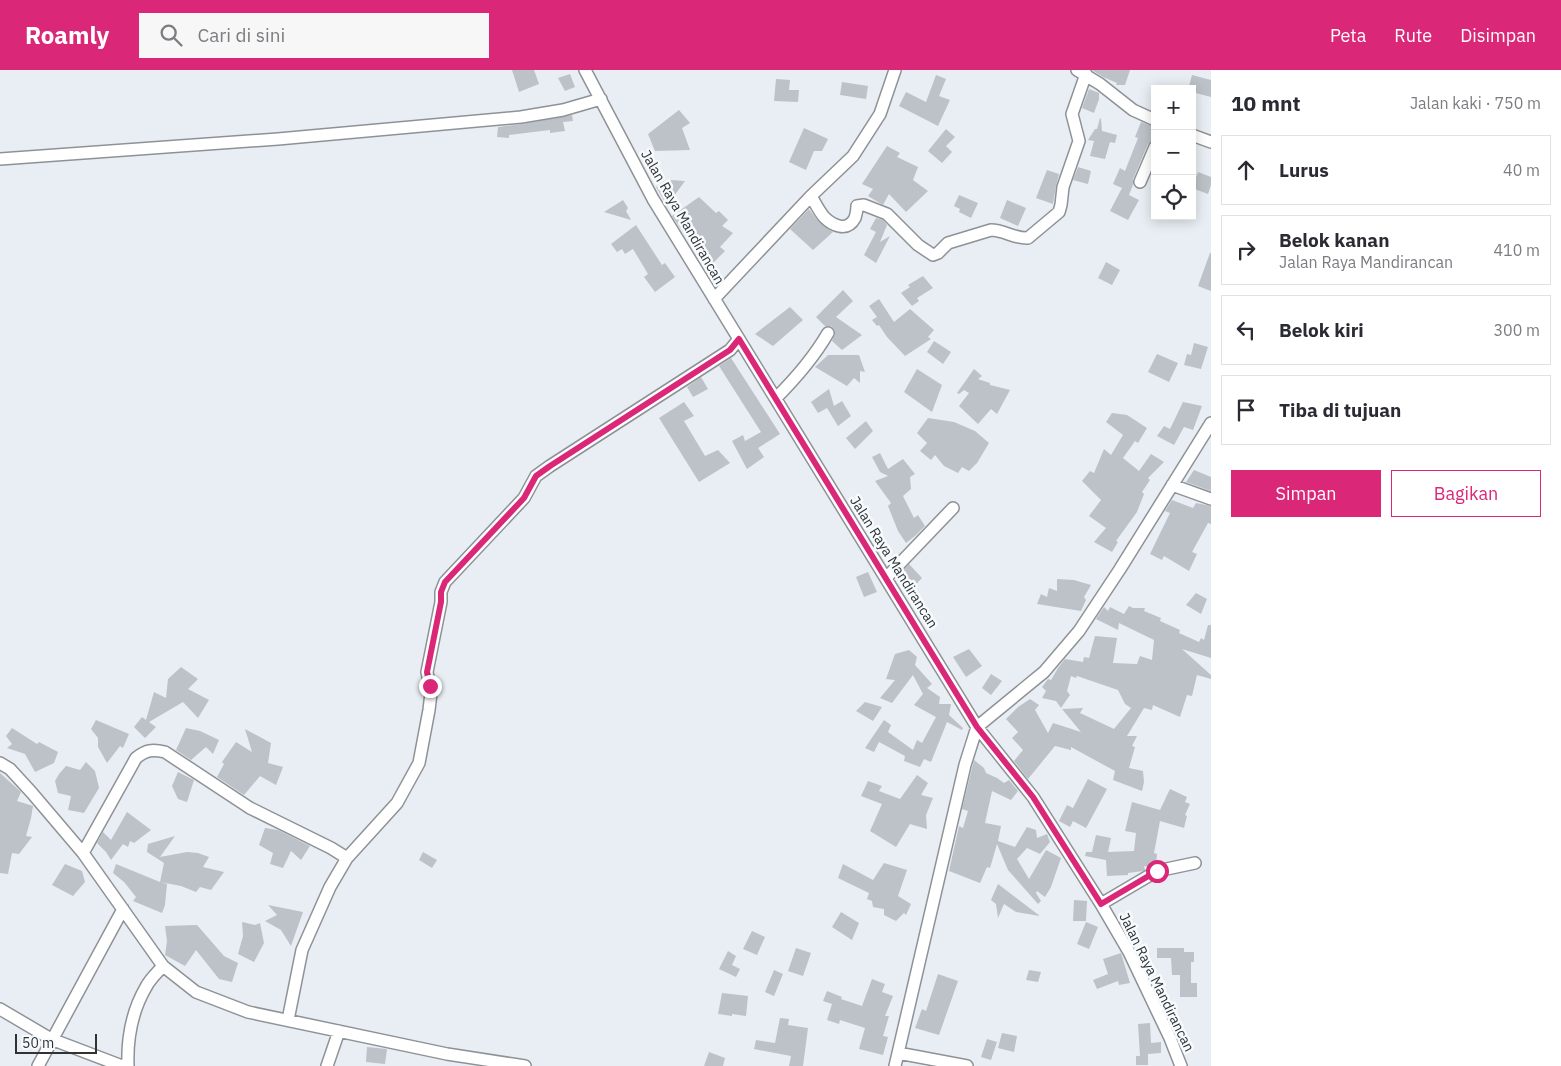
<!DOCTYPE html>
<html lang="id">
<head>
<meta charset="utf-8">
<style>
  :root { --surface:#fff; --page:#f7f7f7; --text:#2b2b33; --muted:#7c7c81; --line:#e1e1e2; --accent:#db2777 }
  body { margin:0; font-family:"IBM Plex Sans",sans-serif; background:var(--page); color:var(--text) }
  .controls { position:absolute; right:15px; top:15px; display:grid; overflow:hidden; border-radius:0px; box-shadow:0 2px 12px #0003 }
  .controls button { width:45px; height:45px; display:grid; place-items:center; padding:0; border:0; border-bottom:1px solid var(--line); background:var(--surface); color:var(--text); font:25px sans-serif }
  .scale { position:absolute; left:15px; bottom:12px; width:82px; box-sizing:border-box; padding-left:5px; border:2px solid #303234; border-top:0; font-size:14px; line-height:18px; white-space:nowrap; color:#303234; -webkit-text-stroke:4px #f7fbfe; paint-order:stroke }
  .stop { position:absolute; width:15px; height:15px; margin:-11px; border:4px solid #db2777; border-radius:50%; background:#fff }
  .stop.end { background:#db2777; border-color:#fff; box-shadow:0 1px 5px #0008 }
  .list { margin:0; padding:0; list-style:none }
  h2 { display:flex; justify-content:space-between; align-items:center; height:65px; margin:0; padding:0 20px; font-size:21px }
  h2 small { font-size:16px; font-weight:400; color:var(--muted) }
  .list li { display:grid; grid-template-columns:32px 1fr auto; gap:15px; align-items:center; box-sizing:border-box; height:70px; margin:0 10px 10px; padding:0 10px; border:1px solid var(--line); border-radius:0px }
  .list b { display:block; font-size:19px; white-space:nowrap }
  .list p { margin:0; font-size:16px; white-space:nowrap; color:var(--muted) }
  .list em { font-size:16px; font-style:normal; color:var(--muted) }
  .actions { display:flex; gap:10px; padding:15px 20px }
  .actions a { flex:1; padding:11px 0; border:1px solid var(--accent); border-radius:0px; text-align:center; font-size:18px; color:var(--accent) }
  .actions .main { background:var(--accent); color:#fff }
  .icon { flex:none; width:28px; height:28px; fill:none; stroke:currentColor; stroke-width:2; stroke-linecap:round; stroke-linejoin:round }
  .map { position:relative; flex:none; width:1211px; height:996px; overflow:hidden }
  header { display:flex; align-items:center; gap:30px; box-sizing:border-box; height:70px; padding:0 25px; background:var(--accent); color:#fff }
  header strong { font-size:24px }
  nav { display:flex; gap:28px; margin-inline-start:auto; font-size:18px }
  .search { width:350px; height:45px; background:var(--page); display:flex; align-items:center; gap:12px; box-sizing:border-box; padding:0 18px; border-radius:0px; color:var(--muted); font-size:19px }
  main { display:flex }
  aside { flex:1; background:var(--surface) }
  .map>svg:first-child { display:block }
  .building { fill:#bcc2c7 }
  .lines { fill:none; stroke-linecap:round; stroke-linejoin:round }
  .minor-casing { stroke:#8e9297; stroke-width:14 }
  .minor { stroke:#fff; stroke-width:11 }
  .route { stroke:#db2777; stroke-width:6 }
  .labels { text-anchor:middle; stroke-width:5; stroke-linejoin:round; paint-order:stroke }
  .street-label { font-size:14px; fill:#303234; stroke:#f7fbfe }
</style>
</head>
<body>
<header>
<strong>Roamly</strong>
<div class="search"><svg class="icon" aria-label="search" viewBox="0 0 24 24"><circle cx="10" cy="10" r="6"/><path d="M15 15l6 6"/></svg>Cari di sini</div>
<nav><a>Peta</a><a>Rute</a><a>Disimpan</a></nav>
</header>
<main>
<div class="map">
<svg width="1211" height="996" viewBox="0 0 1211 996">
  <rect width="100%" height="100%" fill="#e8eef3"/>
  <path class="building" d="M512,0H534L539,14L519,22Z
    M1092,0H1130L1125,15H1116L1117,13L1103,7Z
    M570,4L575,17L565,21L558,8Z
    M936,5L946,9L939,26L950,30L938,56L899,36L906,22L926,32Z
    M1192,5L1211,10V27L1192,22L1194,17L1189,16Z
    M776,9L790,10L789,20H799L798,32L774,31Z
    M842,12L868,16L866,29L840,25Z
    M1089,19L1099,23V29L1094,43L1082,38Z
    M679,40L690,53L682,58L690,80L655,81L648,64Z
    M572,45L573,51L563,52L565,61L550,63V60L509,65V68L497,67L498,57L522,54Z
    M1100,48L1101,49L1102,61L1117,65L1115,73L1110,72L1105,89L1090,86L1094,71L1088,70L1095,59H1097Z
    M1141,52L1155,57V70L1148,74L1133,109V115L1129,125L1139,130L1128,150L1110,141L1122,118L1113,114L1120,98L1125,101L1138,68L1135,67Z
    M804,58L828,69L822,81H814L806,100L789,92Z
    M946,59L955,67L946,76L952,82L942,93L928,81Z
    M887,76L900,83L897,87L918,97L913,110L928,121L906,142L889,124L883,135L868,126L873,119L862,114Z
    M1078,97L1091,101L1088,114L1073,110Z
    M1047,100L1059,104L1056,116L1053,134L1036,128Z
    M1198,102L1211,107V115L1208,124L1192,118Z
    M671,110L685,111L674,126L675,128L665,132L656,117L664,111L667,115Z
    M959,125L978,133L971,148L959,142L960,139L954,136Z
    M699,127L716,143L719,141L728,150L722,156L733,163L720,177L725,181L713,193L690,172L672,146Z
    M623,130L628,138L626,141L631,150L604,142Z
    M1007,130L1026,138L1018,156L1000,148Z
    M809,139L819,152L833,162L813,180L790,159Z
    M876,148L883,150L887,155L880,172L890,166L876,193L864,185L876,162L870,159Z
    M636,155L662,195L665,193L675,207L655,222L644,207L648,204L633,179L625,184L622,179L617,182L611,174Z
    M1210,183H1211V221L1198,216Z
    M1106,192L1120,200L1112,215L1098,208Z
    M923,206L933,218L917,228L919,231L912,236L901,223L910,217L908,215Z
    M843,220L853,231L836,247L862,265L842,280L832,271L835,264L834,259L831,256H825L816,247Z
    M879,229L894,252L910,239L934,260L928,267L931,269L905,286L887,267L879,255L877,256L872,250L877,247L869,236Z
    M790,237L803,250L773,276L755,264Z
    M934,271L951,282L943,294L927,282Z
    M1194,273L1208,277L1201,299L1184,295L1187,284L1191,285Z
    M1157,284L1178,293L1169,312L1148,302Z
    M828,285H859L865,302L860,301V313L854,308L847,316L815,297Z
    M731,288L780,364L758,378L764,387L747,399L732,371L743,365L745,371L761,362L719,296Z
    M917,299L942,315L932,342L904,322Z
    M974,299L982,306L978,309L990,313V315L1010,320L997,344L991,339L978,354L959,336L969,323L964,320L959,324L957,323Z
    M701,307L708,319L693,327L687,317Z
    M829,319L834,336L842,331L851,346L838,356L827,338L818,343L811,332Z
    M684,332L694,346L684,351L705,386L718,380L730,393L699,412L659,348Z
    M1183,332L1202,336L1193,360L1184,357L1174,375L1157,366L1164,356L1170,359Z
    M1112,343L1127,345L1147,358L1138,373L1135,371L1123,388L1139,401L1151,384L1164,392L1148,408L1150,410L1142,422L1144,424L1137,442L1116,471L1118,472L1112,482L1094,472L1106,458L1089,446L1101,430L1082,411L1090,401L1094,403L1104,379L1111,385L1123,365L1106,352Z
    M928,348L954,352L975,361L989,373L977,393L969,401L962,397L958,403L944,396L935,385L931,390L920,381L927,373L917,363Z
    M866,351L873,361L855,379L846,368Z
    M880,383L888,399L903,389L915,404L910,407L911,419L903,426L914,448L918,445L925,456L915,466L906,473L898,461L888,436L891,433L875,411L888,406L880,402L872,387Z
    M1194,400L1211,407V421L1186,412Z
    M1172,430L1193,438L1196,433L1211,436V454L1208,453L1192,482L1197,484L1189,501L1164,486L1162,490L1150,484L1170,443L1165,441Z
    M909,494L922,508L913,517L900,504Z
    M868,502L877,522L864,527L856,507Z
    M1057,509L1074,510L1091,515L1084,527L1086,530L1081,541L1037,534L1041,524L1047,527L1049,518L1057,521Z
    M1196,523L1207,529L1201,544L1186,535Z
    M1129,536L1133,538H1145L1144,541L1161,548L1160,551L1180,560L1179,563L1199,572L1201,568L1204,570L1208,555H1211V588L1182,579L1211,605V609L1197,605L1192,626L1187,625L1180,647L1153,635L1152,640L1144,638L1127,666H1137L1132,676L1135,677L1129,698L1143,701L1144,712L1142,721L1113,710L1115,701L1071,677V680L1055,676L1028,709L1014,691L1023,680L1012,668L1018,662L1006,649L1018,637L1030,629L1039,635L1035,640L1048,663L1053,653L1081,662L1062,639L1083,638L1080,643L1114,659L1131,638L1125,634L1118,620L1077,606L1076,608L1071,606L1067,621L1070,625L1061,638L1056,631L1042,628L1046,621L1042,617L1048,609L1051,610L1058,598L1065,589L1083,592L1084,587L1089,588L1095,566L1117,568L1113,593L1137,594L1140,586L1152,590L1154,570L1119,553L1118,560L1096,549L1104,537L1108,541L1110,537L1124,544Z
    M969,579L982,596L966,607L953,587Z
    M909,580L917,587L915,595L932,614L927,618L940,627L939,634H951L949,645L963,658L962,660L947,652L931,692L924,689L920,697L904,691L905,686L879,672L874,682L865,678L884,650L891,655L888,662L913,680L917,670L922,673L936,647L914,635L923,624L913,605L892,633L880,628L895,610L886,609L895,584Z
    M181,597L198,609L188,619L209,630L198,648L183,632L149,652L156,657L145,668L134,657L142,647L146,650L154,622L166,628L168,609Z
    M991,604L1002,611L991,625L982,618Z
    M865,632L882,637L873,651L856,641Z
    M96,650L129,664L123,678L120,676L107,693L98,677V668L91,659Z
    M12,658L37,674L39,672L58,682L54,693L35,702L25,684L7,678L12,674L6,666Z
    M186,658L200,661L219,670L213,684L206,677L191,690L176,680Z
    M245,659L271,673L268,693L283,697L276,715L260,706L244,725L217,707L224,694L222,692L236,672L252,682Z
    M974,690L984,698L986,703L997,708L1004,713L1009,710L1018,721L1011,730L992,721L985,753L1001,756L998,771L1015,777L1027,757L1036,760L1037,768L1047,764L1050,772L1040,784L1027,778L1017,789L1029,809L1046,780L1061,788L1051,817L1045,827L1037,821L1036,823L1041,831L1038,834L1008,800L997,774L990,798L987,797L980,813L949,801L959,756L963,758L968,741L962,739Z
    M86,692L95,701L99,718L84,743L68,740L71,726L58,723L55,711L59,704L66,696L80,700Z
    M178,702L194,710L187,732L178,729L172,716Z
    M0,703L21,722L17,731L33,736L31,748L26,766L32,767L19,784L12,783L8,804L0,803Z
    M917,705L928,713L921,725L933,728L926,745L927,759L910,754L896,777L870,761L882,734L861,726L868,711L882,716L879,721L900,729Z
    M1088,709L1107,719L1086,758L1073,751L1070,757L1059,751L1067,735L1073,738Z
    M1170,719L1187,727L1185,732L1190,734L1185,745L1187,746L1184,758L1160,751L1154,783L1157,784L1156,794L1149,797L1144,796L1145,800L1143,801L1128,803V805L1107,806L1106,790L1085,786L1086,782H1092L1096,765L1111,768L1108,782L1134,781L1136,763L1125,761L1132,732L1160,740Z
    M127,742L151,760L134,773L130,771L128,777L123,774L111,790L106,782L97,773L103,762L111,770Z
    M265,758L278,760L310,776L301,790L291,781L283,798L270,794L273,783L259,775Z
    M175,766L160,787L187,782L198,783L209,787L203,797L224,802L211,820L200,817L196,822L181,816L160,812L167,814L165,835L162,843L133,831L136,827L124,812L113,803L116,794L160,812L164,793L147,782L148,774Z
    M423,782L437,790L432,798L419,790Z
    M884,793L907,800L898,826L911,834L906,845L904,843L896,851L884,845V839L873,837L872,831L867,829L869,823L838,808L843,794L873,810Z
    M65,794L82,801L85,812L73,826L52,815Z
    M998,814L1040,846L1016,842L1004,834L998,848L996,834L991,830Z
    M1074,830L1087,831L1086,851H1073Z
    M268,835L303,842L291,876L281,860L265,851L277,845Z
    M841,842L859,853L852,870L832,857Z
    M242,852L255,855L260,853L264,873L254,892L238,884L243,866Z
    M1086,852L1098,857L1089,879L1077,874Z
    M197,855L224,886L238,893L232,912L219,909L196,880L185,896L165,885L167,871L165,856Z
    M752,861L765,867L757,885L743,879Z
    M796,878L811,883L803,906L788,901Z
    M1157,878H1184V882H1194V892H1191V913H1197V927H1180V905H1172L1171,888H1157Z
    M728,881L736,886L732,895L740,899L736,907L719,899Z
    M1121,883L1130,913L1119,915L1118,911L1097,919L1093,910L1108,904L1103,889Z
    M774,900L783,904L774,926L765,922Z
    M1029,900L1041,902L1038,912L1026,910Z
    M938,904L958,911L939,965L915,958L922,939L926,941Z
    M872,909L885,914L882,922L893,926L885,946H889L883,966L888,967L883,985L859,979L865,958L840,950L839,954L827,950L832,934L823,931L827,921L842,927L841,929L862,936Z
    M722,923L748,926L746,946L732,944V946L718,944Z
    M780,948L789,949L788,955L808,958L803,996H789L791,986L754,979L756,970L775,973Z
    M1150,953L1151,973L1161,972V983L1148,984V995H1136V986H1140L1138,954Z
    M1002,963L1017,966L1014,982L998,978Z
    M987,969L997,972L991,990L981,987Z
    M367,977L387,979L385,994L366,992Z
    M709,982L725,988L723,996H704Z"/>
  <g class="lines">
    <g class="minor-casing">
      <path id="minor" d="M585,0L653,129L977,657L1033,727L1101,834L1129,882L1170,968L1181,996
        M1077,0L1100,14L1133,40L1155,50
        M1192,65L1211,72
        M0,89L278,69L521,47L563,40L601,29
        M1140,112L1155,77
        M811,126C815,133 819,141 824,147C832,155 847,163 855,148C856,145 857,140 857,136L864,135L887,144L918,175L933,185L938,183L948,173L991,160C1004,160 1015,169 1028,168L1059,142L1061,135L1063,117L1079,71L1072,44L1086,4
        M714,229L811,126L853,86L880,44L895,0
        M776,328C796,308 814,287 828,263
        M1172,415L1211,429
        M886,508L953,438
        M0,693L10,699L32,723L83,783L163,896L196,922L248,942L447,984L525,996
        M83,783L136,688C146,680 152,679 165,682L250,738L331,778L347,788
        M1101,834L1157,801L1195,793
        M0,939L51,969L122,996
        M288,950L302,880L330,817L347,788L397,733L419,693L429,640L431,623L427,602L441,532V522L445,512L524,428L536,406L550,396L730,280L739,269
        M898,983L967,996
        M38,996L123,839
        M128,996C127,969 132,941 146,917C150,909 158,902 163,896
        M327,996L339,961
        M895,996L965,695L977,657L1044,602L1079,561L1120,499L1211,353"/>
    </g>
    <use href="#minor" class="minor"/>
  </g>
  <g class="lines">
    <path class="route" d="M430,616L427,602L441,532V522L445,512L524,428L536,406L550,396L730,280L739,269L977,657L1033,727L1101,834L1157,801"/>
  </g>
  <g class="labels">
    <g class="street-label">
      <text transform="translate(683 147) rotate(60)" y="5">Jalan Raya Mandirancan</text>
      <text transform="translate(894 492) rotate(58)" y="5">Jalan Raya Mandirancan</text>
      <text transform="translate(1157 912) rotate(64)" y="5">Jalan Raya Mandirancan</text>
    </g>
  </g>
</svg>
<div class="controls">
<button>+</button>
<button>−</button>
<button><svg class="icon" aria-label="locate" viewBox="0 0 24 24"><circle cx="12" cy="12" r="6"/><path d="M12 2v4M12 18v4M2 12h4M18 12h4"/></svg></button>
</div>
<div class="scale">50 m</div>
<div class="stop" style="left:1157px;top:801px"></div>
<div class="stop end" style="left:430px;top:616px"></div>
</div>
<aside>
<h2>10 mnt<small>Jalan kaki · 750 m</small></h2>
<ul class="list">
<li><svg class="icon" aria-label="ahead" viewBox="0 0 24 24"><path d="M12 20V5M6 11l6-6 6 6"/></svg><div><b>Lurus</b></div><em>40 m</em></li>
<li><svg class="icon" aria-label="right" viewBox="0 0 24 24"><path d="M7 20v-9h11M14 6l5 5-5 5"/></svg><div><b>Belok kanan</b><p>Jalan Raya Mandirancan</p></div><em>410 m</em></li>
<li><svg class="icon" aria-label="left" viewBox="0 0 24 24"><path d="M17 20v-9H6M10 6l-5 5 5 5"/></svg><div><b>Belok kiri</b></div><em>300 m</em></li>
<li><svg class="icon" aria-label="arrive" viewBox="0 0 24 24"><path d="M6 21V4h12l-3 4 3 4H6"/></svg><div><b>Tiba di tujuan</b></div></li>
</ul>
<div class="actions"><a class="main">Simpan</a><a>Bagikan</a></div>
</aside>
</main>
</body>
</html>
